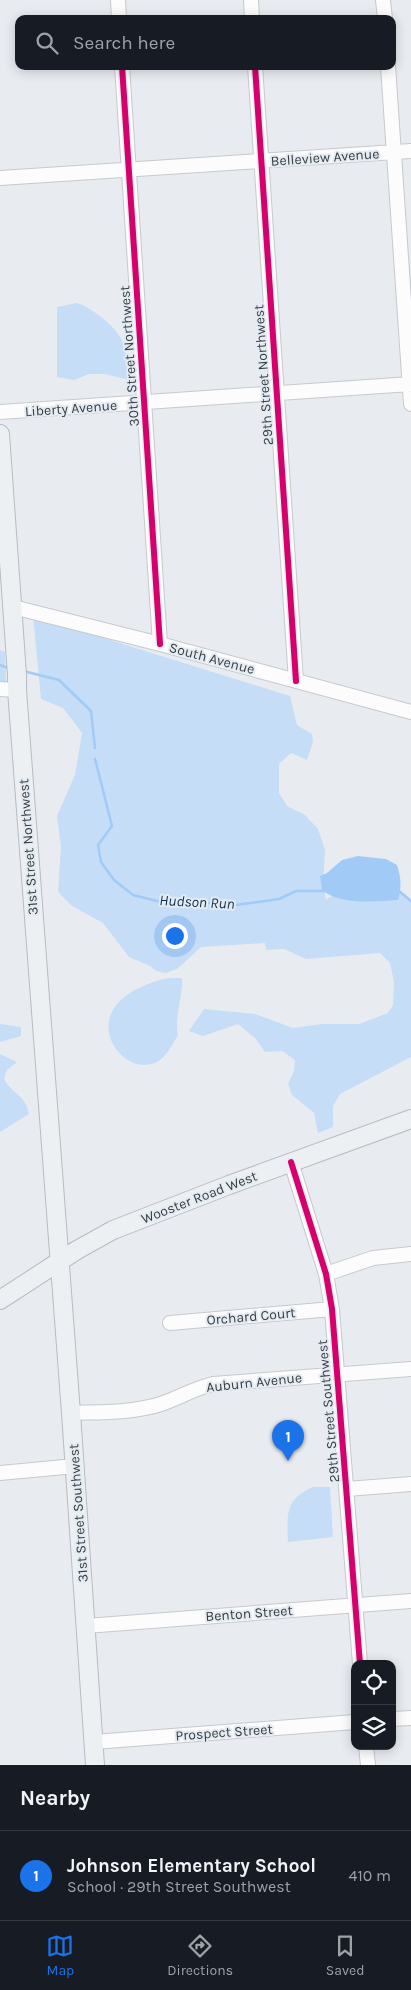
<!DOCTYPE html>
<html lang="en">
<head>
<meta charset="utf-8">
<style>
  :root { --surface:#171b24; --page:#20242c; --text:#f1f3f6; --muted:#9ea1a6; --line:#363941; --accent:#1a73e8 }
  body { margin:0; font-family:Karla,sans-serif; background:var(--page); color:var(--text) }
  .controls { position:absolute; right:15px; bottom:15px; display:grid; overflow:hidden; border-radius:10px; box-shadow:0 2px 12px #0003 }
  .controls button { width:45px; height:45px; display:grid; place-items:center; padding:0; border:0; border-bottom:1px solid var(--line); background:var(--surface); color:var(--text); font:25px sans-serif }
  .you { position:absolute; left:174px; top:935px; width:18px; height:18px; margin:-12px; border:4px solid #fff; border-radius:50%; background:#1a73e8; box-shadow:0 0 0 8px #1a73e833 }
  .badge { display:grid; place-items:center; width:32px; height:32px; border-radius:50%; background:var(--accent); color:#fff; font-size:16px; font-weight:700 }
  .pin { position:absolute; translate:-50% -41px; filter:drop-shadow(0 1px 2px #0008) }
  .pin::after { content:''; position:absolute; top:26px; width:18px; height:15px; background:inherit; clip-path:polygon(0 0,100% 0,50% 100%) }
  .list { margin:0; padding:0; list-style:none }
  h2 { display:flex; justify-content:space-between; align-items:center; height:65px; margin:0; padding:0 20px; font-size:21px }
  h2 small { font-size:16px; font-weight:400; color:var(--muted) }
  .list li { display:grid; grid-template-columns:32px 1fr auto; gap:15px; align-items:center; box-sizing:border-box; height:90px; padding:0 20px; border-top:1px solid var(--line) }
  .list b { display:block; font-size:19px; white-space:nowrap }
  .list p { margin:0; font-size:16px; white-space:nowrap; color:var(--muted) }
  .list em { font-size:16px; font-style:normal; color:var(--muted) }
  .icon { flex:none; width:28px; height:28px; fill:none; stroke:currentColor; stroke-width:2; stroke-linecap:round; stroke-linejoin:round }
  .map { position:relative; flex:none; width:411px; height:1765px; overflow:hidden }
  .search { position:absolute; background:var(--surface); box-shadow:0 2px 12px #0003; left:15px; right:15px; top:15px; height:55px; display:flex; align-items:center; gap:12px; box-sizing:border-box; padding:0 18px; border-radius:10px; color:var(--muted); font-size:19px }
  .sheet { height:155px; background:var(--surface) }
  nav { display:flex; justify-content:space-around; align-items:center; box-sizing:border-box; height:70px; border-top:1px solid var(--line); background:var(--surface); font-size:14px; color:var(--muted) }
  nav a { display:grid; justify-items:center; gap:2px }
  nav .on { color:var(--accent) }
  .map>svg:first-child { display:block }
  .green { fill:#c5ddf7 }
  .water { fill:#a1cbf6 }
  .lines { fill:none; stroke-linecap:round; stroke-linejoin:round }
  .stream { stroke:#a1cbf6; stroke-width:2.5 }
  .minor-casing { stroke:#c6c9cd; stroke-width:16 }
  .major-casing { stroke:#b5bcc3; stroke-width:20 }
  .minor { stroke:#fcfcfd; stroke-width:14 }
  .major { stroke:#ecf0f3; stroke-width:18 }
  .cycleway-casing { stroke:#e4ecf3; stroke-width:9 }
  .cycleway { stroke:#d6006c; stroke-width:6 }
  .labels { text-anchor:middle; stroke-width:4; stroke-linejoin:round; paint-order:stroke }
  .street-label { font-size:14px; fill:#3a3d40; stroke:#e4ecf3 }
  .water-label { font-size:15px; font-style:italic; fill:#12304d; stroke:#e4ecf3 }
</style>
</head>
<body>
<div class="map">
<svg width="411" height="1765" viewBox="0 0 411 1765">
  <rect width="100%" height="100%" fill="#e8ecf0"/>
  <path class="green" d="M77,303C92,308 119,328 124,345C127,356 127,369 129,380L105,374H89L74,380L57,377V307Z
    M33,616L290,696L297,725L312,734L313,742L307,760L291,753L279,764V793L287,806L305,815L318,829L325,850L323,882L326,900L337,892L396,889L411,901V1057L340,1094L333,1106V1127L318,1133L314,1113L292,1095L288,1084L294,1071L295,1060L282,1051L265,1052L255,1038L238,1024L203,1036L189,1031L204,1009L255,1014L293,1028L322,1024H359L388,1013L393,1005L394,982L390,963L380,953L306,959L284,949L266,950L265,943L201,947L177,969L166,973L156,971L150,966L129,957L103,923L72,906L58,892L61,847L57,816L75,775L82,733L63,708L41,699Z
    M0,650L5,652L6,683L0,681Z
    M172,978H182C183,997 174,1018 178,1035C173,1043 168,1054 160,1060C128,1083 74,1019 139,988C150,983 160,979 172,978Z
    M0,1024L21,1027V1036L0,1042Z
    M0,1054L17,1062L7,1070L4,1079C12,1094 26,1095 29,1114L0,1132Z
    M313,1487H330L333,1537L288,1542C287,1514 285,1499 313,1487Z"/>
  <path class="water" d="M358,856L386,859L397,865C401,877 402,887 398,900C374,901 342,906 322,890L320,876L327,873L342,860Z"/>
  <g class="lines">
    <path class="stream" d="M0,665L10,669
      M23,671L59,680L91,711L95,748
      M95,759L112,826L98,845L101,862L114,880L133,895L165,903H214L236,905L279,899L296,891H325
      M399,891L411,901"/>
    <g class="minor-casing">
      <path id="minor" d="M118,0L119,19
        M251,0L252,19
        M383,0L385,19
        M122,66L160,644
        M255,66L296,681
        M388,66L411,404
        M0,178L411,151
        M0,412L411,384
        M13,607L160,644L411,712
        M0,689L17,690
        M291,1162L326,1274L332,1309L360,1664
        M326,1274L373,1258L411,1254
        M170,1323L332,1309
        M71,1413C102,1412 132,1413 161,1404C179,1398 195,1388 213,1384L411,1369
        M0,1473L75,1466
        M347,1489L411,1484
        M86,1626L411,1601
        M392,1719L411,1718
        M94,1742L355,1722
        M366,1746L368,1765"/>
    </g>
    <g class="major-casing">
      <path id="major" d="M0,434L17,675V690L71,1413L95,1765
        M0,1300L77,1250L113,1230L229,1185L411,1119"/>
    </g>
    <use href="#minor" class="minor"/>
    <use href="#major" class="major"/>
    <g class="cycleway-casing">
      <path id="cycleway" d="M122,66L160,644
        M255,66L296,681
        M291,1162L326,1274L332,1309L360,1664"/>
    </g>
    <use href="#cycleway" class="cycleway"/>
  </g>
  <g class="labels">
    <g class="street-label">
      <text transform="translate(325 157) rotate(-4)" y="5">Belleview Avenue</text>
      <text transform="translate(129 356) rotate(-94)" y="5">30th Street Northwest</text>
      <text transform="translate(263 375) rotate(-94)" y="5">29th Street Northwest</text>
      <text transform="translate(71 408) rotate(-4)" y="5">Liberty Avenue</text>
      <text transform="translate(212 658) rotate(15)" y="5">South Avenue</text>
      <text transform="translate(28 847) rotate(-94)" y="5">31st Street Northwest</text>
      <text transform="translate(199 1197) rotate(-21)" y="5">Wooster Road West</text>
      <text transform="translate(251 1316) rotate(-5)" y="5">Orchard Court</text>
      <text transform="translate(254 1382) rotate(-6)" y="5">Auburn Avenue</text>
      <text transform="translate(328 1411) rotate(-95)" y="5">29th Street Southwest</text>
      <text transform="translate(78 1513) rotate(-94)" y="5">31st Street Southwest</text>
      <text transform="translate(249 1613) rotate(-4)" y="5">Benton Street</text>
      <text transform="translate(224 1732) rotate(-4)" y="5">Prospect Street</text>
    </g>
    <g class="water-label">
      <text transform="translate(197 902) rotate(3)" y="5">Hudson Run</text>
    </g>
  </g>
</svg>
<div class="controls">
<button><svg class="icon" aria-label="locate" viewBox="0 0 24 24"><circle cx="12" cy="12" r="6"/><path d="M12 2v4M12 18v4M2 12h4M18 12h4"/></svg></button>
<button><svg class="icon" aria-label="layers" viewBox="0 0 24 24"><path d="M12 4l9 5-9 5-9-5zM3 14l9 5 9-5"/></svg></button>
</div>
<div class="you"></div>
<div class="pin badge" style="left:288px;top:1461px">1</div>
<div class="search"><svg class="icon" aria-label="search" viewBox="0 0 24 24"><circle cx="10" cy="10" r="6"/><path d="M15 15l6 6"/></svg>Search here</div>
</div>
<section class="sheet">
<h2>Nearby<small></small></h2>
<ul class="list">
<li><span class="badge">1</span><div><b>Johnson Elementary School</b><p>School · 29th Street Southwest</p></div><em>410 m</em></li>
</ul>
</section>
<nav>
<a class="on"><svg class="icon" aria-label="map" viewBox="0 0 24 24"><path d="M3 6l6-2 6 2 6-2v14l-6 2-6-2-6 2zM9 4v14M15 6v14"/></svg>Map</a>
<a><svg class="icon" aria-label="directions" viewBox="0 0 24 24"><path d="M12 3l9 9-9 9-9-9zM9 14v-3h6M13 9l2 2-2 2"/></svg>Directions</a>
<a><svg class="icon" aria-label="saved" viewBox="0 0 24 24"><path d="M7 4h10v16l-5-4-5 4z"/></svg>Saved</a>
</nav>
</body>
</html>
